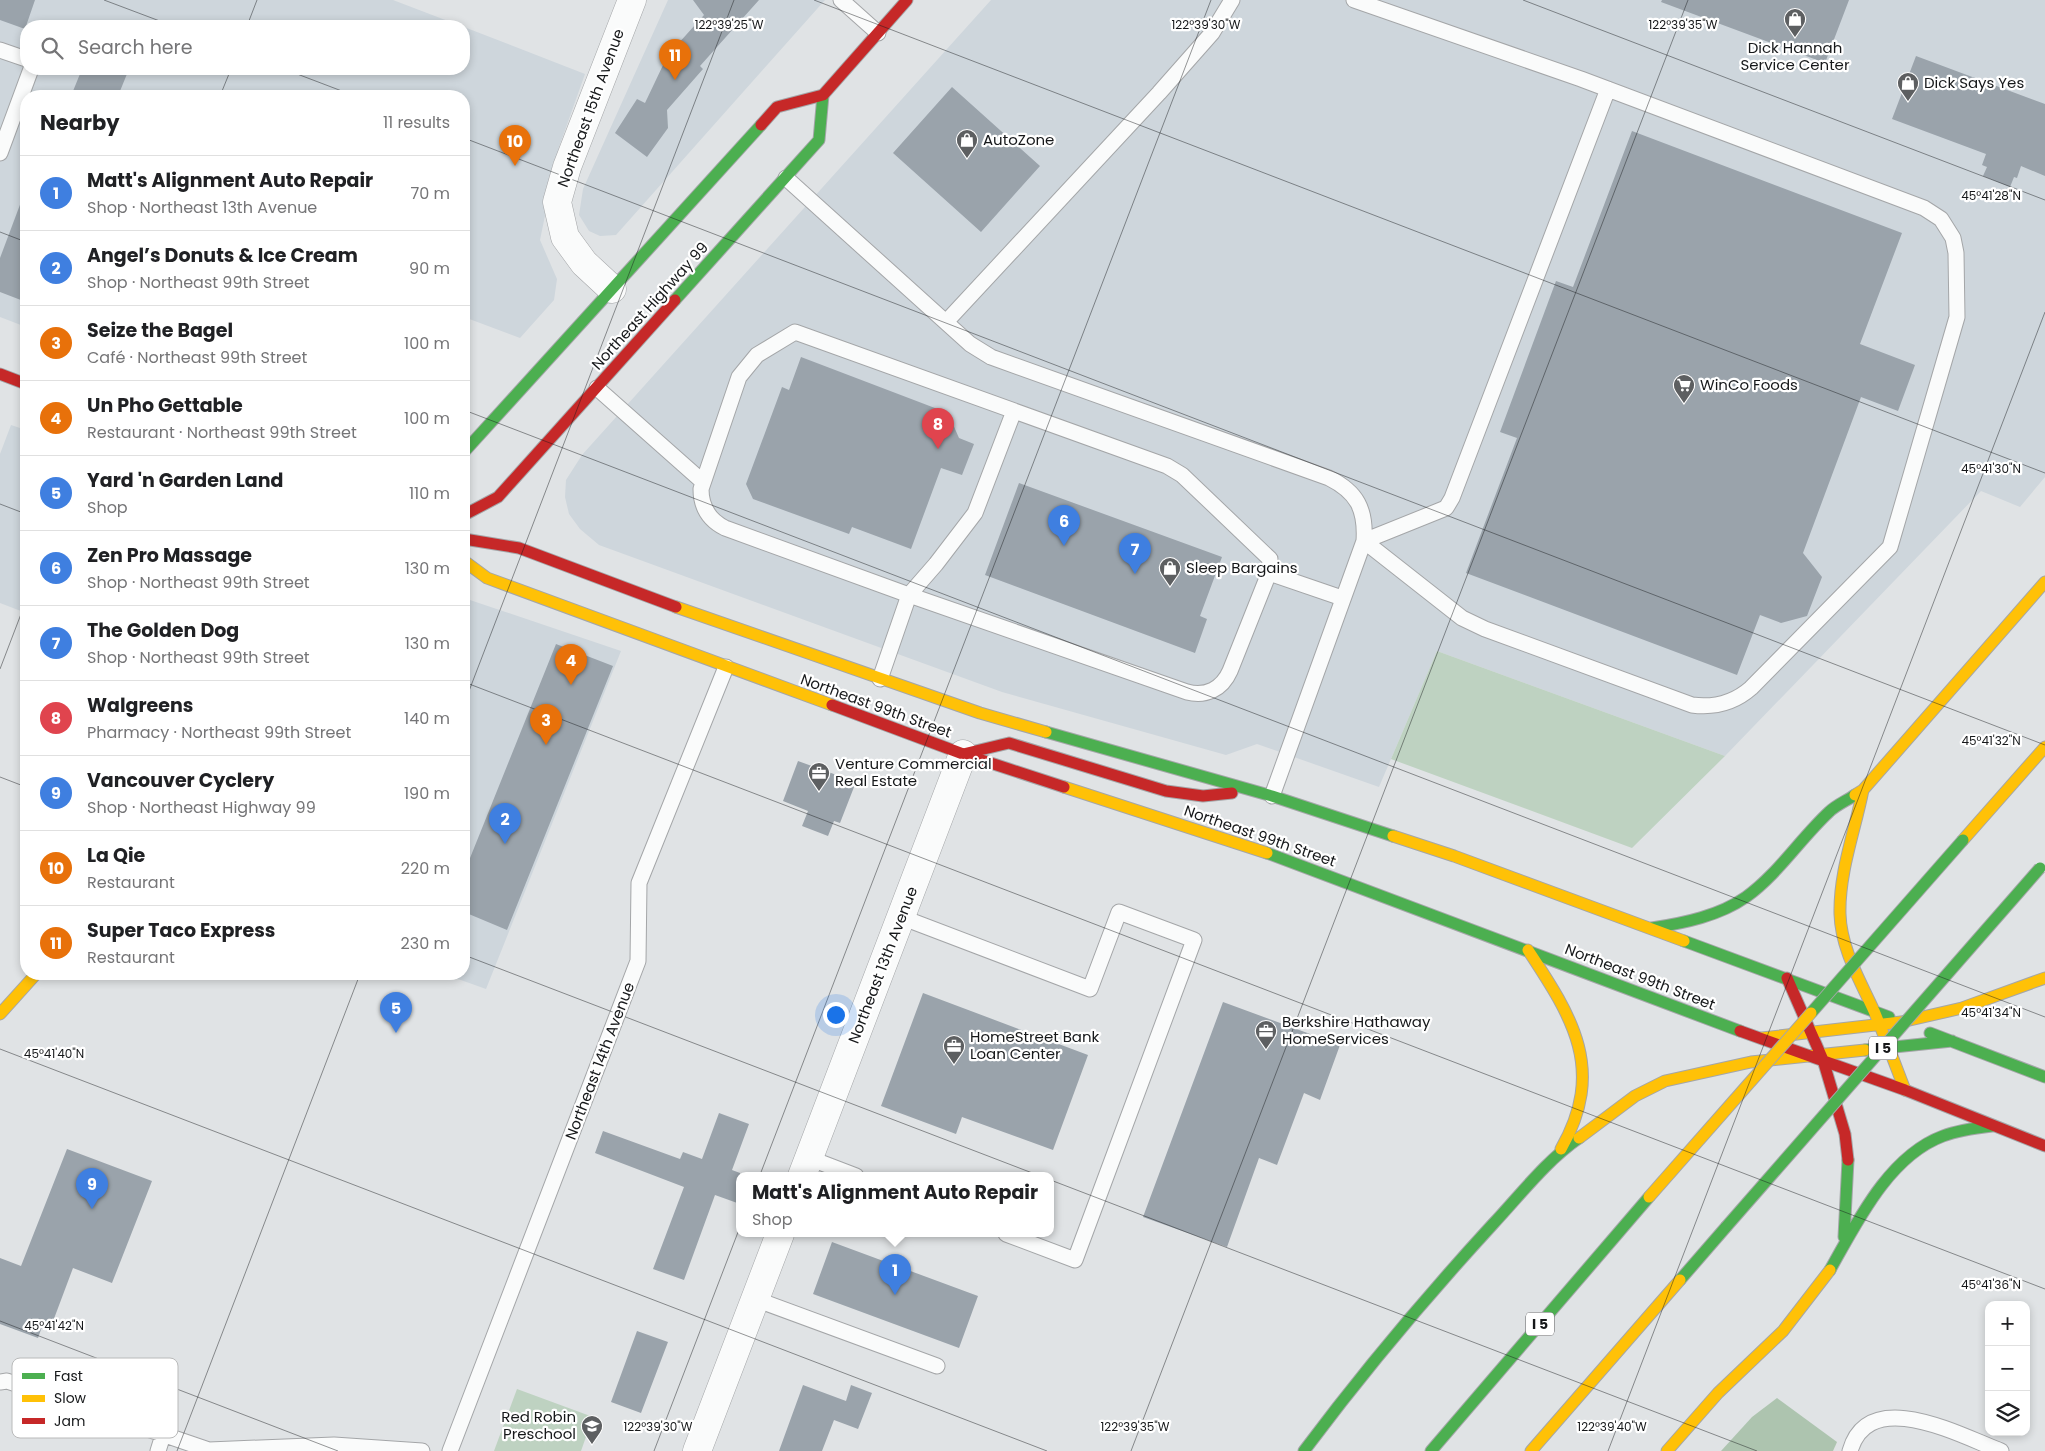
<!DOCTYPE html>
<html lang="en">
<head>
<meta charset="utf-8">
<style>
  :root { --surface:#fff; --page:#f2f2f2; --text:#202124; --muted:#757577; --line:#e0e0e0; --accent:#ea580c }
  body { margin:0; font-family:Poppins,sans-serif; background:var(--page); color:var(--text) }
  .controls { position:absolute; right:15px; bottom:15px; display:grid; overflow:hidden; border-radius:10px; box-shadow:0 2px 8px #0003 }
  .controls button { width:45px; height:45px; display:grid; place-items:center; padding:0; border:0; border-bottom:1px solid var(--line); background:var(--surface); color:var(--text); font:25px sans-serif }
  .you { position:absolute; left:835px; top:1014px; width:18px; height:18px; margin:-12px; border:4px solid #fff; border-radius:50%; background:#1a73e8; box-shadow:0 0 0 8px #1a73e833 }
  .badge { display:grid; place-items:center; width:32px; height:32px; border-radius:50%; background:var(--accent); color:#fff; font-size:16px; font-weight:700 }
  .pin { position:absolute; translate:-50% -41px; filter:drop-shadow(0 1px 2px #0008) }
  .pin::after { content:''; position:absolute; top:26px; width:18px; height:15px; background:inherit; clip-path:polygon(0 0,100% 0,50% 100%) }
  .popup { position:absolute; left:736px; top:1172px; width:318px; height:65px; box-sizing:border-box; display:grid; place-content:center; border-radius:10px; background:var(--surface); filter:drop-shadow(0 1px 4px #0005); font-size:16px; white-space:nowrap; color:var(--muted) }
  .popup b { font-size:19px; color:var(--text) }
  .popup::after { content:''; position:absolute; left:50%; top:100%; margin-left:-10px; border:10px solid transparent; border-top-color:var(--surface) }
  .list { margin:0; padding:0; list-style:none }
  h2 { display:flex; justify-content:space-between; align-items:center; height:65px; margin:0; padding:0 20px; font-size:21px }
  h2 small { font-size:16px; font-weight:400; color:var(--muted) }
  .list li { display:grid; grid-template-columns:32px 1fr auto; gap:15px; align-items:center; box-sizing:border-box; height:75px; padding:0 20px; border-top:1px solid var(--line) }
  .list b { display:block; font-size:19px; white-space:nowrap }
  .list p { margin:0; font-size:16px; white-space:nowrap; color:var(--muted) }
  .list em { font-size:16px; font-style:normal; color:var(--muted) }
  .icon { flex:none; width:28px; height:28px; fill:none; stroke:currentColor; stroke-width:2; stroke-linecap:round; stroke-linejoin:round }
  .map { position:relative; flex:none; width:2045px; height:1451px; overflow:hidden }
  .search { position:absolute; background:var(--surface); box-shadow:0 2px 8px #0003; left:20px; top:20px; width:450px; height:55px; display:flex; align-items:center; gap:12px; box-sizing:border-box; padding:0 18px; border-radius:20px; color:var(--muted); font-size:19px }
  .panel { position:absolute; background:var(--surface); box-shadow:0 2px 8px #0003; left:20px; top:90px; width:450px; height:890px; border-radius:20px }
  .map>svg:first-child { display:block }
  .built { fill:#ced6dc }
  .green { fill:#bed2c1 }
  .forest { fill:#adc4af }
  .building { fill:#9aa3ab }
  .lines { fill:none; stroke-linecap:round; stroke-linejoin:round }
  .lane-casing { stroke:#a4a6a8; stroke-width:17 }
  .street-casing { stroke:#a4a6a8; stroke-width:29 }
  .fast-casing { stroke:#a4a6a8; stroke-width:13 }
  .slow-casing { stroke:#a4a6a8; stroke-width:13 }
  .jam-casing { stroke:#a4a6a8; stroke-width:13 }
  .lane { stroke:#fafbfb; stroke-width:15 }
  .street { stroke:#fafbfb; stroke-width:28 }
  .fast { stroke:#4caf50; stroke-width:11 }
  .slow { stroke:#ffc107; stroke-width:11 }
  .jam { stroke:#c62828; stroke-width:11 }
  .fast-bridge-casing { stroke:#a4a6a8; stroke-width:13; stroke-linecap:butt }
  .slow-bridge-casing { stroke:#a4a6a8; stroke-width:13; stroke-linecap:butt }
  .fast-bridge { stroke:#4caf50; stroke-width:11 }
  .slow-bridge { stroke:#ffc107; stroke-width:11 }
  .ticks { fill:none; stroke:#16181a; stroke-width:1; stroke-opacity:0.45 }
  .labels { text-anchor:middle; stroke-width:4.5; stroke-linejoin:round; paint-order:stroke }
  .shield { fill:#fff; stroke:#5c5d5f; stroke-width:1 }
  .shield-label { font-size:14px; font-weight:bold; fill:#16181a }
  .poi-label { font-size:15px; fill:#16181a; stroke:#fff; text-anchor:start }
  .street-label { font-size:15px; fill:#16181a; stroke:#fff }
  .key { fill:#fff; stroke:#b9baba; stroke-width:1 }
  .key-label { font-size:14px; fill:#16181a }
  .ticks-label { font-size:12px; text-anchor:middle; fill:#16181a; stroke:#fff; stroke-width:4.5; stroke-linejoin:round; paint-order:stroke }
</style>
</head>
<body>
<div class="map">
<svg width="2045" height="1451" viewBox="0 0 2045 1451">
  <rect width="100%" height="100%" fill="#e0e3e5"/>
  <path class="built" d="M0,0H393L461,26H26V69H464V27L585,74L559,147L540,240L557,279L554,300L520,338L464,317V96H26V327L0,317Z
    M668,0H825L616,235L600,236L589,231L579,215L583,189Z
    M991,0H2045V477L2020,507L1981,491L1725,756L1437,651L1379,787L1257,744L1226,755L1002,692L599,545L580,529L569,514L565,497L566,480L582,455Z
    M11,425L26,430V613L0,603V454Z
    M464,598L621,651L486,989L444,974H464Z"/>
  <path class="green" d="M1437,651L1725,756L1632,848L1391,759Z
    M517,1389L593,1417L581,1451H494Z"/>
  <path class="forest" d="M1777,1398L1837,1442L1833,1451H1721L1752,1417Z"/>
  <path class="building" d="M0,0H35L25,29L0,20Z
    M693,0H759L700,66L703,69L667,110L668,128L647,157L615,133L637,99L645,103L674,42L677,45L704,15Z
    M1662,0H1849L1825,63L1661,2Z
    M1916,56L2045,104V176L2021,166L2017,178L2014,177L2010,187L1983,176L1987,167L1982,165L1986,154L1892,119Z
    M82,69H129L118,96H71Z
    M952,87L1040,166L981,232L893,153Z
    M1632,131L1902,233L1860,344L1915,365L1898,411L1861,397L1803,553L1822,577L1807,616L1781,623L1760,615L1737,675L1466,573L1517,438L1500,432L1556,281L1573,287Z
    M24,194L26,195V302L0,292V258Z
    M801,357L948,413L959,438L974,444L962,475L941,468L911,549L852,527L849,534L753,499L746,484L782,387L789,390Z
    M1019,483L1222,557L1200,616L1207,619L1195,653L985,575Z
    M556,644L613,666L507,930L464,912V873Z
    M798,761L856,782L840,823L834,821L828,836L802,826L808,811L783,801Z
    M923,993L1088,1055L1053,1150L962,1117L956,1134L881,1106Z
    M1223,1002L1340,1045L1320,1100L1304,1093L1277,1165L1259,1158L1227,1247L1143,1217Z
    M719,1113L749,1124L732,1170L740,1173V1204L715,1195L684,1280L653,1269L684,1187L595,1153L603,1131L680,1159L683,1152L702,1159Z
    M67,1149L152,1181L112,1283L73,1268L52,1324L44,1321L38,1338L0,1324V1258L21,1266Z
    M832,1242L978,1296L959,1348L813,1294Z
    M637,1331L668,1342L641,1413L611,1402Z
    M803,1385L846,1401L851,1385L872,1393L858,1429L834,1420L822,1451H779Z"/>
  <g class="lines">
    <g class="lane-casing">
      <path id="lane" d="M841,0L878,33
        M1354,0L1581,79L1924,208L1941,219L1953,238L1956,253L1957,317L1890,547L1751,688C1734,703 1715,708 1692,705L1485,629L1462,618L1364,541
        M0,50L26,59
        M0,153L31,69
        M786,178L970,344L991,357L1329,478C1357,492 1366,509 1364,541L1272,796
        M946,322L1159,93L1212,33L1232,0
        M795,332L1167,466L1182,475L1270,559L1269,573L1230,671C1222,689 1206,697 1187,692L909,595L725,528C709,520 701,507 701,489L739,377L757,355Z
        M597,388L703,482
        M1364,541L1446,508L1452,498L1608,89
        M1269,573L1342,598
        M880,679L909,595L936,564L975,513L1014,411
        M901,917L1090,989L1119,912L1194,940L1075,1260L1006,1234
        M809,1158L856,1176
        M755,1299L937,1366
        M0,1382L7,1381L209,1450L334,1445L422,1451
        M158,1451L163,1435
        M450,1451L638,961L639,883L726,667
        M1850,1451C1869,1385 1961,1436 2001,1451"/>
    </g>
    <g class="street-casing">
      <path id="street" d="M612,289L584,263L565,237L557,202L567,167L632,0
        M802,1176L963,754
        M697,1451L780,1234"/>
    </g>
    <g class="fast-casing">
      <path id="fast" d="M675,300L819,140L823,95
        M464,452L761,125
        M1046,732L1272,796L1393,836
        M1267,853L1740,1031
        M1652,928C1684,923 1719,916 1746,897C1778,874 1800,839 1829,812C1836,805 1846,801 1855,795
        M1684,941L1889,1017
        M1930,1033L2045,1077
        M1865,1050L1952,1041
        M1844,1237L1848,1160
        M1830,1270C1857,1222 1889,1156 1943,1136C1959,1130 1975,1128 1992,1126
        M1680,1280L1726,1227
        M1304,1451C1363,1372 1427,1296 1493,1224C1521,1194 1546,1161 1579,1138
        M1431,1451L1649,1197"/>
    </g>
    <g class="slow-casing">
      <path id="slow" d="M464,561L487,578L832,705
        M676,607L980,713L1046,732
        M1064,787L1267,853
        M1863,790C1855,831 1839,872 1840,914C1841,949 1860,980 1874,1011C1885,1037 1895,1064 1905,1090
        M1855,795L1863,790L2045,582
        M1393,836L1454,856L1684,941
        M1963,840L2045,747
        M1528,950C1573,1018 1606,1070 1561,1149
        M0,1014L36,974
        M1762,1038L1901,1022L1962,1008L2045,978
        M1579,1138L1635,1096L1665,1081L1751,1062L1865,1050
        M1531,1451L1680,1280
        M1667,1451L1718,1393L1783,1331L1830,1270"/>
    </g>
    <g class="jam-casing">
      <path id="jam" d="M761,125L777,107L823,95L907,0
        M0,374L26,384
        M464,515L498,497L675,300
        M464,539L519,548L676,607
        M832,705L963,754L1064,787
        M963,754L1009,743L1166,791L1203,796L1232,793
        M1787,978L1823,1060L1845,1134L1848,1160
        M1740,1031L1905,1090L2045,1146"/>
    </g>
    <use href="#lane" class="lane"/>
    <use href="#street" class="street"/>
    <use href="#fast" class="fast"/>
    <use href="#slow" class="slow"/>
    <use href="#jam" class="jam"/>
    <g class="fast-bridge-casing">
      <path id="fast-bridge" d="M1811,1013L1963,840
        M1726,1227L2040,868"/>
    </g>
    <g class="slow-bridge-casing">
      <path id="slow-bridge" d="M1649,1197L1811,1013"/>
    </g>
    <use href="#fast-bridge" class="fast-bridge"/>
    <use href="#slow-bridge" class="slow-bridge"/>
  </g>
  <path class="ticks" d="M104,0L173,26M814,0L2045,473M1523,0L2045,200M247,26L257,0M284,69L355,96M220,96L231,69M464,138L2045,745M0,232L26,242M464,410L2045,1017M0,504L26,514M0,669L26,601M464,682L2045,1289M464,704L734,0M0,777L26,787M464,955L1757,1451M0,1049L1047,1451M0,1321L338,1451M177,1451L360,974M654,1451L1211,0M1131,1451L1688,0M1608,1451L2045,312"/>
  <defs>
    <g id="shop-pin" transform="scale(1.125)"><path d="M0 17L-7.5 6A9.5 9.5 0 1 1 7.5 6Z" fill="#5d5f61" stroke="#fff"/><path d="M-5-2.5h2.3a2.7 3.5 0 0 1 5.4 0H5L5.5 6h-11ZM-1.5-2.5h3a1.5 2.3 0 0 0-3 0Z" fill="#fff"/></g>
    <g id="supermarket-pin" transform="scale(1.125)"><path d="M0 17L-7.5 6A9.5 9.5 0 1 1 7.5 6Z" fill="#5d5f61" stroke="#fff"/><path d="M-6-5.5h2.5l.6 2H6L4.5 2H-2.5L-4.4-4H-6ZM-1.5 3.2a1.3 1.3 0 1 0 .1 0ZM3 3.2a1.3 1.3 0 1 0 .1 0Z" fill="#fff"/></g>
    <g id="office-pin" transform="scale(1.125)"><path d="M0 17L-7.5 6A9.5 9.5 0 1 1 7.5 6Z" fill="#5d5f61" stroke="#fff"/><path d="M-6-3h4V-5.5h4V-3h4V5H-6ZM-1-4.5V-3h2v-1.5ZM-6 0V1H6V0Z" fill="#fff"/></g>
    <g id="school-pin" transform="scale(1.125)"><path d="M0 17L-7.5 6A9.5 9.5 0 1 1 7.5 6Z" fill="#5d5f61" stroke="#fff"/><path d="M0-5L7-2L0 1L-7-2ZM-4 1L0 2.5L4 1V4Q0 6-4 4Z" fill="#fff"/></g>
  </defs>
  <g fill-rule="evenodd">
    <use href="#shop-pin" x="1795" y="19"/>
    <use href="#shop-pin" x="1908" y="83"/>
    <use href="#shop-pin" x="967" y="140"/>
    <use href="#supermarket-pin" x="1684" y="385"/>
    <use href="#shop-pin" x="1170" y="568"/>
    <use href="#office-pin" x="819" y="773"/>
    <use href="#office-pin" x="1266" y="1031"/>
    <use href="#office-pin" x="954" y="1046"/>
    <use href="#school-pin" x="592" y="1426"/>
  </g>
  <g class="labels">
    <g class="shield">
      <rect x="1869" y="1036.5" width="28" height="23" rx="4"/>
      <rect x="1526" y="1312.5" width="28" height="23" rx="4"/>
    </g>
    <g class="shield-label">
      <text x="1883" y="1053">I 5</text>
      <text x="1540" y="1329">I 5</text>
    </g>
    <g class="poi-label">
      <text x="1795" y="53" text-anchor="middle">Dick Hannah<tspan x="1795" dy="17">Service Center</tspan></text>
      <text x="1924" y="88">Dick Says Yes</text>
      <text x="983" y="145">AutoZone</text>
      <text x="1700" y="390">WinCo Foods</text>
      <text x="1186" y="573">Sleep Bargains</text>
      <text x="835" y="769">Venture Commercial<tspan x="835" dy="17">Real Estate</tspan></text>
      <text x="1282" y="1027">Berkshire Hathaway<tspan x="1282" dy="17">HomeServices</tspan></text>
      <text x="970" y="1042">HomeStreet Bank<tspan x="970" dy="17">Loan Center</tspan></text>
      <text x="576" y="1422" text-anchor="end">Red Robin<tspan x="576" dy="17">Preschool</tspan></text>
    </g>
    <g class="street-label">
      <text transform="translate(591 108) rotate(-70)" y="5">Northeast 15th Avenue</text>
      <text transform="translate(650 306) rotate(-48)" y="5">Northeast Highway 99</text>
      <text transform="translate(876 706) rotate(20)" y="5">Northeast 99th Street</text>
      <text transform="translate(1260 836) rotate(19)" y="5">Northeast 99th Street</text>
      <text transform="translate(883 965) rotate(-69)" y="5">Northeast 13th Avenue</text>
      <text transform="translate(1640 977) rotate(21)" y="5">Northeast 99th Street</text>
      <text transform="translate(600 1061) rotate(-69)" y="5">Northeast 14th Avenue</text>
    </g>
  </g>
  <rect x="12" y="1358" width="166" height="80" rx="8" class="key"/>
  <rect x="22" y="1373" width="23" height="6" fill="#4caf50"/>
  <rect x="22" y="1395" width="23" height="7" fill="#ffc107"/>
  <rect x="22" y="1418" width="23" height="6" fill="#c62828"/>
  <g class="key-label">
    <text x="54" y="1381">Fast</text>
    <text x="54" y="1403">Slow</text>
    <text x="54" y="1426">Jam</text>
  </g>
  <g class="ticks-label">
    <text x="1683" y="29">122°39'35"W</text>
    <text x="729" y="29">122°39'25"W</text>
    <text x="1206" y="29">122°39'30"W</text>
    <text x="1991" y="200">45°41'28"N</text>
    <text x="1991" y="473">45°41'30"N</text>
    <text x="1991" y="745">45°41'32"N</text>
    <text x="1991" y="1017">45°41'34"N</text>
    <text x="54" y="1058">45°41'40"N</text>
    <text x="1991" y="1289">45°41'36"N</text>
    <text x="54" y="1330">45°41'42"N</text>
    <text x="658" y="1431">122°39'30"W</text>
    <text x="1135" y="1431">122°39'35"W</text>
    <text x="1612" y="1431">122°39'40"W</text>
  </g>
</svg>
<div class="controls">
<button>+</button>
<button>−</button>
<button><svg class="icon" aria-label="layers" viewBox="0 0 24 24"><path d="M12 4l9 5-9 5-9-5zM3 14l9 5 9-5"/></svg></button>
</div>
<div class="you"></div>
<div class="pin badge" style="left:895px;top:1295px;background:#3f7fe0">1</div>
<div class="popup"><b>Matt's Alignment Auto Repair</b>Shop</div>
<div class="pin badge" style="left:505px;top:844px;background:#3f7fe0">2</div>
<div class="pin badge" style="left:546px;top:745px;background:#e8710a">3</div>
<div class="pin badge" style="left:571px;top:685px;background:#e8710a">4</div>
<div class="pin badge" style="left:396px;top:1033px;background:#3f7fe0">5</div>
<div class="pin badge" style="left:1064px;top:546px;background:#3f7fe0">6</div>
<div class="pin badge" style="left:1135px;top:574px;background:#3f7fe0">7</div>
<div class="pin badge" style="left:938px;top:449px;background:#e0444e">8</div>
<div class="pin badge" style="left:92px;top:1209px;background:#3f7fe0">9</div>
<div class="pin badge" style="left:515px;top:166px;background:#e8710a">10</div>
<div class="pin badge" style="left:675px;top:80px;background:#e8710a">11</div>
<div class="search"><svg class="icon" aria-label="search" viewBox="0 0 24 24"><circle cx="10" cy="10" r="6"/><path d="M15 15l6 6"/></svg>Search here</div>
<section class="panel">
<h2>Nearby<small>11 results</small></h2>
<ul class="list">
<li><span class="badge" style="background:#3f7fe0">1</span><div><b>Matt's Alignment Auto Repair</b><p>Shop · Northeast 13th Avenue</p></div><em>70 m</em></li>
<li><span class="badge" style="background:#3f7fe0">2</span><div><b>Angel’s Donuts &amp; Ice Cream</b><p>Shop · Northeast 99th Street</p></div><em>90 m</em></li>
<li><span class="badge" style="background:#e8710a">3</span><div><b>Seize the Bagel</b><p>Café · Northeast 99th Street</p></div><em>100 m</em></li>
<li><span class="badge" style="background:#e8710a">4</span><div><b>Un Pho Gettable</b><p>Restaurant · Northeast 99th Street</p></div><em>100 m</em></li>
<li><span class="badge" style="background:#3f7fe0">5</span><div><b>Yard 'n Garden Land</b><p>Shop</p></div><em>110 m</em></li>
<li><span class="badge" style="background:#3f7fe0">6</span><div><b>Zen Pro Massage</b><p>Shop · Northeast 99th Street</p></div><em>130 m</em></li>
<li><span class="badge" style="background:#3f7fe0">7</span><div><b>The Golden Dog</b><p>Shop · Northeast 99th Street</p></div><em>130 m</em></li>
<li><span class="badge" style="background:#e0444e">8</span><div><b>Walgreens</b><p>Pharmacy · Northeast 99th Street</p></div><em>140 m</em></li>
<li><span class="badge" style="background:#3f7fe0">9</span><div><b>Vancouver Cyclery</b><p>Shop · Northeast Highway 99</p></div><em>190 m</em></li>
<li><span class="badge" style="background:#e8710a">10</span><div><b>La Qie</b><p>Restaurant</p></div><em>220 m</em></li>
<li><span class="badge" style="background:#e8710a">11</span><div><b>Super Taco Express</b><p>Restaurant</p></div><em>230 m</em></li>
</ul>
</section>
</div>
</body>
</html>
